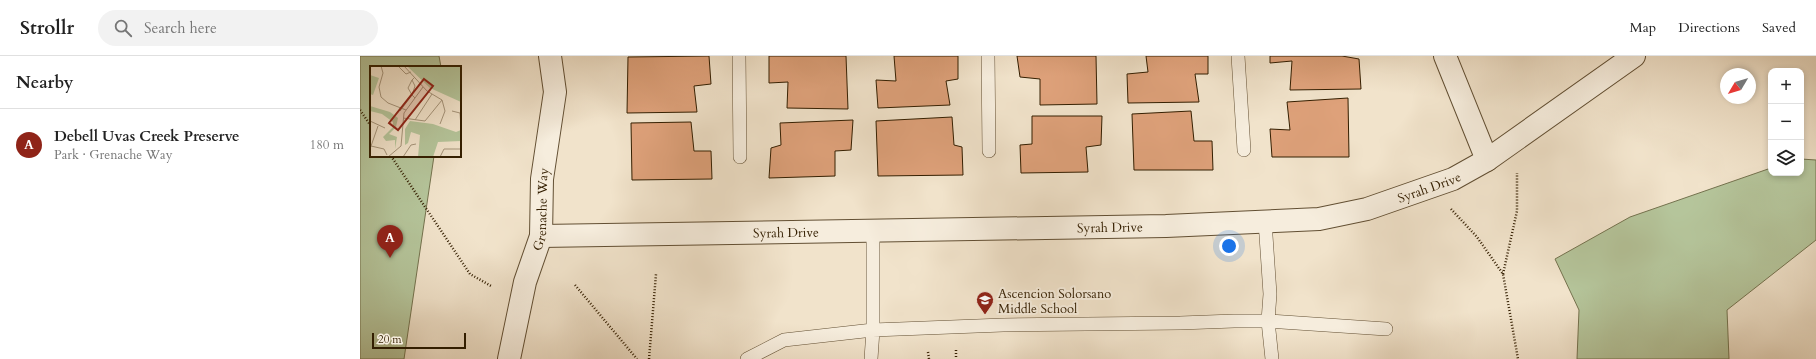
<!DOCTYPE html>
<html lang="en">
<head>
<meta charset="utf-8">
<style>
  :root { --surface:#fff; --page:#f2f2f2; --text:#222; --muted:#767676; --line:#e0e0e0; --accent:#8f2418 }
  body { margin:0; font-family:Cardo,serif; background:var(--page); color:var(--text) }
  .controls { position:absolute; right:12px; top:12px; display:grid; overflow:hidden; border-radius:8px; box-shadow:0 2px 6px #0003 }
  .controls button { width:36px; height:36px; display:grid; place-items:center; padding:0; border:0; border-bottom:1px solid var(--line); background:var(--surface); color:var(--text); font:20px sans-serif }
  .compass { position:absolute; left:1360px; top:12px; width:36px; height:36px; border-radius:50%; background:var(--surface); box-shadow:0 2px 6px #0003; rotate:232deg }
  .scale { position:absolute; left:12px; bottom:10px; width:94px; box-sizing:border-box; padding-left:4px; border:2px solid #331e00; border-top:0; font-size:11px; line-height:14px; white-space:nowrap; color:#331e00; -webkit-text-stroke:3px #f6eddd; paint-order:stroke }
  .you { position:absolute; left:869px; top:190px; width:14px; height:14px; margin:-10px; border:3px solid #fff; border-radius:50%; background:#1a73e8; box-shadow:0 0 0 6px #1a73e833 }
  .badge { display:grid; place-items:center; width:26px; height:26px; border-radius:50%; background:var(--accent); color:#fff; font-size:13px; font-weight:700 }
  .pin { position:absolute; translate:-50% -33px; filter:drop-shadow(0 1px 2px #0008) }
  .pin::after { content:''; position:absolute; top:21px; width:14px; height:12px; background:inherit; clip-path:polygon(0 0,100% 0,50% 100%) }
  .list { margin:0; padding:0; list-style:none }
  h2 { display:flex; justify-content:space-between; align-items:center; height:52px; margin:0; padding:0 16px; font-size:17px }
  h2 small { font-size:13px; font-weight:400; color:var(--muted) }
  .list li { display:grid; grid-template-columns:26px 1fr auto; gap:12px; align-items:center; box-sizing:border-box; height:72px; padding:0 16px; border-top:1px solid var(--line) }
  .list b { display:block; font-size:15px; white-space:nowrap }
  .list p { margin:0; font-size:13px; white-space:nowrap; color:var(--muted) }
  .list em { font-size:13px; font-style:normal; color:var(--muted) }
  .icon { flex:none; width:22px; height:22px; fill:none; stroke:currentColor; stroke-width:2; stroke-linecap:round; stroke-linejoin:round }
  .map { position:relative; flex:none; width:1456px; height:303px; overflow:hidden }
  header { display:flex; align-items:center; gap:24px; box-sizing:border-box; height:56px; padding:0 20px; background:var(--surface); border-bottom:1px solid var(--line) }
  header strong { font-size:19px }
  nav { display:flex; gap:22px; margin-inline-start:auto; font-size:14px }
  .search { width:280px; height:36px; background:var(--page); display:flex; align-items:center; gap:10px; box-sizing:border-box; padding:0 14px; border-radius:22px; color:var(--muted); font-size:15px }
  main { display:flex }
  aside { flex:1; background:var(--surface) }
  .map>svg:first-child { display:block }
  .green { fill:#b5c59b; stroke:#74724e }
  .building { fill:#dea17a; stroke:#331e00 }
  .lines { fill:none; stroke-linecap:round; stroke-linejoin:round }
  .service-casing { stroke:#624f33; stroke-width:14 }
  .minor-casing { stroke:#624f33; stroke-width:24 }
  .path { stroke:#331e00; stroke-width:2.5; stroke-dasharray:1 2; stroke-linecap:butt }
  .service { stroke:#f6eddd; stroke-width:13 }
  .minor { stroke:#f6eddd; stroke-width:22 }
  .labels { text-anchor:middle; stroke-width:4; stroke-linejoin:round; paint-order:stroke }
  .street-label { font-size:13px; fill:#331e00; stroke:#f6eddd }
  .poi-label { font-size:13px; fill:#331e00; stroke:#f6eddd; text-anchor:start }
  .inset-road { fill:none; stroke:#a5947a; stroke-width:1 }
  .view { fill:#8f2418; fill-opacity:0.15; stroke:#8f2418; stroke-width:2 }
  .inset-edge { fill:none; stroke:#331e00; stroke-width:2 }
</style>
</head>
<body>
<header>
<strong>Strollr</strong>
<div class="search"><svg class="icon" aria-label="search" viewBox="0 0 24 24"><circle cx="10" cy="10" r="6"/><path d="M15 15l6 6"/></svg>Search here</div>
<nav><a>Map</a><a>Directions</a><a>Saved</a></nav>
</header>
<main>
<aside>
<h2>Nearby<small></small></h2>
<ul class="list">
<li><span class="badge">A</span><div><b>Debell Uvas Creek Preserve</b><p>Park · Grenache Way</p></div><em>180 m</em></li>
</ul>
</aside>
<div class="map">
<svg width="1456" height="303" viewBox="0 0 1456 303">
  <rect width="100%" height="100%" fill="#f1e3cb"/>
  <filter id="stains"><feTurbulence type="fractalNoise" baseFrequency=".005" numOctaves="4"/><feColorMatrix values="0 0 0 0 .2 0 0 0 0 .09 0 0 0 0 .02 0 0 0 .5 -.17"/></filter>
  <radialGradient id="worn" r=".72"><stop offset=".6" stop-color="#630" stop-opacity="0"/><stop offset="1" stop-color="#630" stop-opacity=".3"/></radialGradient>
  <path class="green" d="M0,0H79L81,11H11V100H74L44,303H0Z
    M1441,103L1456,104V184L1367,254L1369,303H1217L1219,254L1195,203L1270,161L1411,112V117H1441Z"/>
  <path class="building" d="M349,0L351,28L334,30L337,56L267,57L268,1Z
    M409,0H486L488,53L427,52L428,26L409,27Z
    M534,0H598V23L586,25L590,49L518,52L516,24L536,25Z
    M657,0H736L737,48L680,49V23L660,21Z
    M786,0H848V18H835L839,46L768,47L767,18L788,16Z
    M910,0H982L999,3L1001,33L930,34L932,5L910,7Z
    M988,42L989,101H912L910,73L930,74L927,46Z
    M831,55L834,85H852L853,114H774L772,58Z
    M672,60H742L741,89L726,91L728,116L661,117L660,89L672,88Z
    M592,61L594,89L602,91L603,119L518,120L516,65Z
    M493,64L491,94L475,95V120L409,122L411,92L421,89L420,67Z
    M331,66L334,95H351L352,123L272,124L271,67Z"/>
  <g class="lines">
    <g class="service-casing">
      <path id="service" d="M379,0L380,101
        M628,0L629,95
        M878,0L884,94
        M905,165L910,238L908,265L912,303
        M387,303L424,284L513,274V174
        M511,303L513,274L643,269L820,267L874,265H908L1026,273"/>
    </g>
    <g class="minor-casing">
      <g id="minor">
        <path d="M1085,0L1127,104"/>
        <path id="s1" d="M181,180L806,170L959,163L1007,153L1093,123L1127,104L1274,0"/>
        <path id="s2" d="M149,303L165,226L181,180L182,123L195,36L190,0"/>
      </g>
    </g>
    <path class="path" d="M0,54L11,70
      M31,100L110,218L131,230
      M1091,153L1117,181L1143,218L1158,303
      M1143,218L1157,155V117
      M215,229L277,303
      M596,294V303
      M568,296L569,303
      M289,303L296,218"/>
    <use href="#service" class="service"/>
    <use href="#minor" class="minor"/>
  </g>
  <defs>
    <g id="school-pin" transform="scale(0.9)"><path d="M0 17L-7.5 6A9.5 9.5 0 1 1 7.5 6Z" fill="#8f2418" stroke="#f6eddd"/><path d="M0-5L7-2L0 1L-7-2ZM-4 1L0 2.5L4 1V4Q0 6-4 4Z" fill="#fff"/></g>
  </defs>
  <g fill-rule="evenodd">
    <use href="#school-pin" x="625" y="244"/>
  </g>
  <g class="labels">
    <g class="street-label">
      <text dy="5" stroke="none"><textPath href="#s1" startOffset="893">Syrah Drive</textPath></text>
      <text dy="5" stroke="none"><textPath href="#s2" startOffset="154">Grenache Way</textPath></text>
      <text dy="5" stroke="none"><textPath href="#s1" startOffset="569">Syrah Drive</textPath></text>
      <text dy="5" stroke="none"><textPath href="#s1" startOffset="245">Syrah Drive</textPath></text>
    </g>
    <g class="poi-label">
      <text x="638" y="242">Ascencion Solorsano<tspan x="638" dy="15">Middle School</tspan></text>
    </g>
  </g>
  <g transform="translate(10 10)">
    <rect width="91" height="91" fill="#f1e3cb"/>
    <path d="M37,0H91V36L60,22ZM0,9L9,12L3,29L0,28ZM0,40L20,46L28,52L26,61L19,68L27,71L25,83V74L16,75L13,71L23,61V56L12,48L0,45ZM40,55L63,58L86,66L91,64V75L68,76L63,91H48L50,69L41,66L38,77L35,79V63Z" fill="#b5c59b"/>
    <path class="inset-road" d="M11,0L13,7L9,21L11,31L18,37L36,44M28,0L36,8L41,6M34,0L57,25L72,34L75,45L70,58M45,11L42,14L45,20L42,29L45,32M30,45L42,29L38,22L42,14M82,45L90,47L91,62M33,52L55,55L72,34M45,54L62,28M0,55L15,62M1,80L14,83L17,89M0,83L8,60M18,91L31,80L34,47L53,21M33,91L41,79L46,78M70,91L74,83H91"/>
    <path class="view" d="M54,13L63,20L28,64L19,57Z"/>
    <rect width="91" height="91" class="inset-edge"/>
  </g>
  <rect width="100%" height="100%" filter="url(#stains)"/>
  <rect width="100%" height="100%" fill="url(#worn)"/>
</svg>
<div class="controls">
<button>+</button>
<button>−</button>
<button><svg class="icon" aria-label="layers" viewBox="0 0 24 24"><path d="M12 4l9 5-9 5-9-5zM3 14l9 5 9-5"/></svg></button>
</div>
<svg class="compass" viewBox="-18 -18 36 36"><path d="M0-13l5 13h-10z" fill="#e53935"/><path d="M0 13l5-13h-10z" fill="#767676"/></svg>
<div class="scale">20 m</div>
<div class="you"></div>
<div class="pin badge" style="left:30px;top:202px">A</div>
</div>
</main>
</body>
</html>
